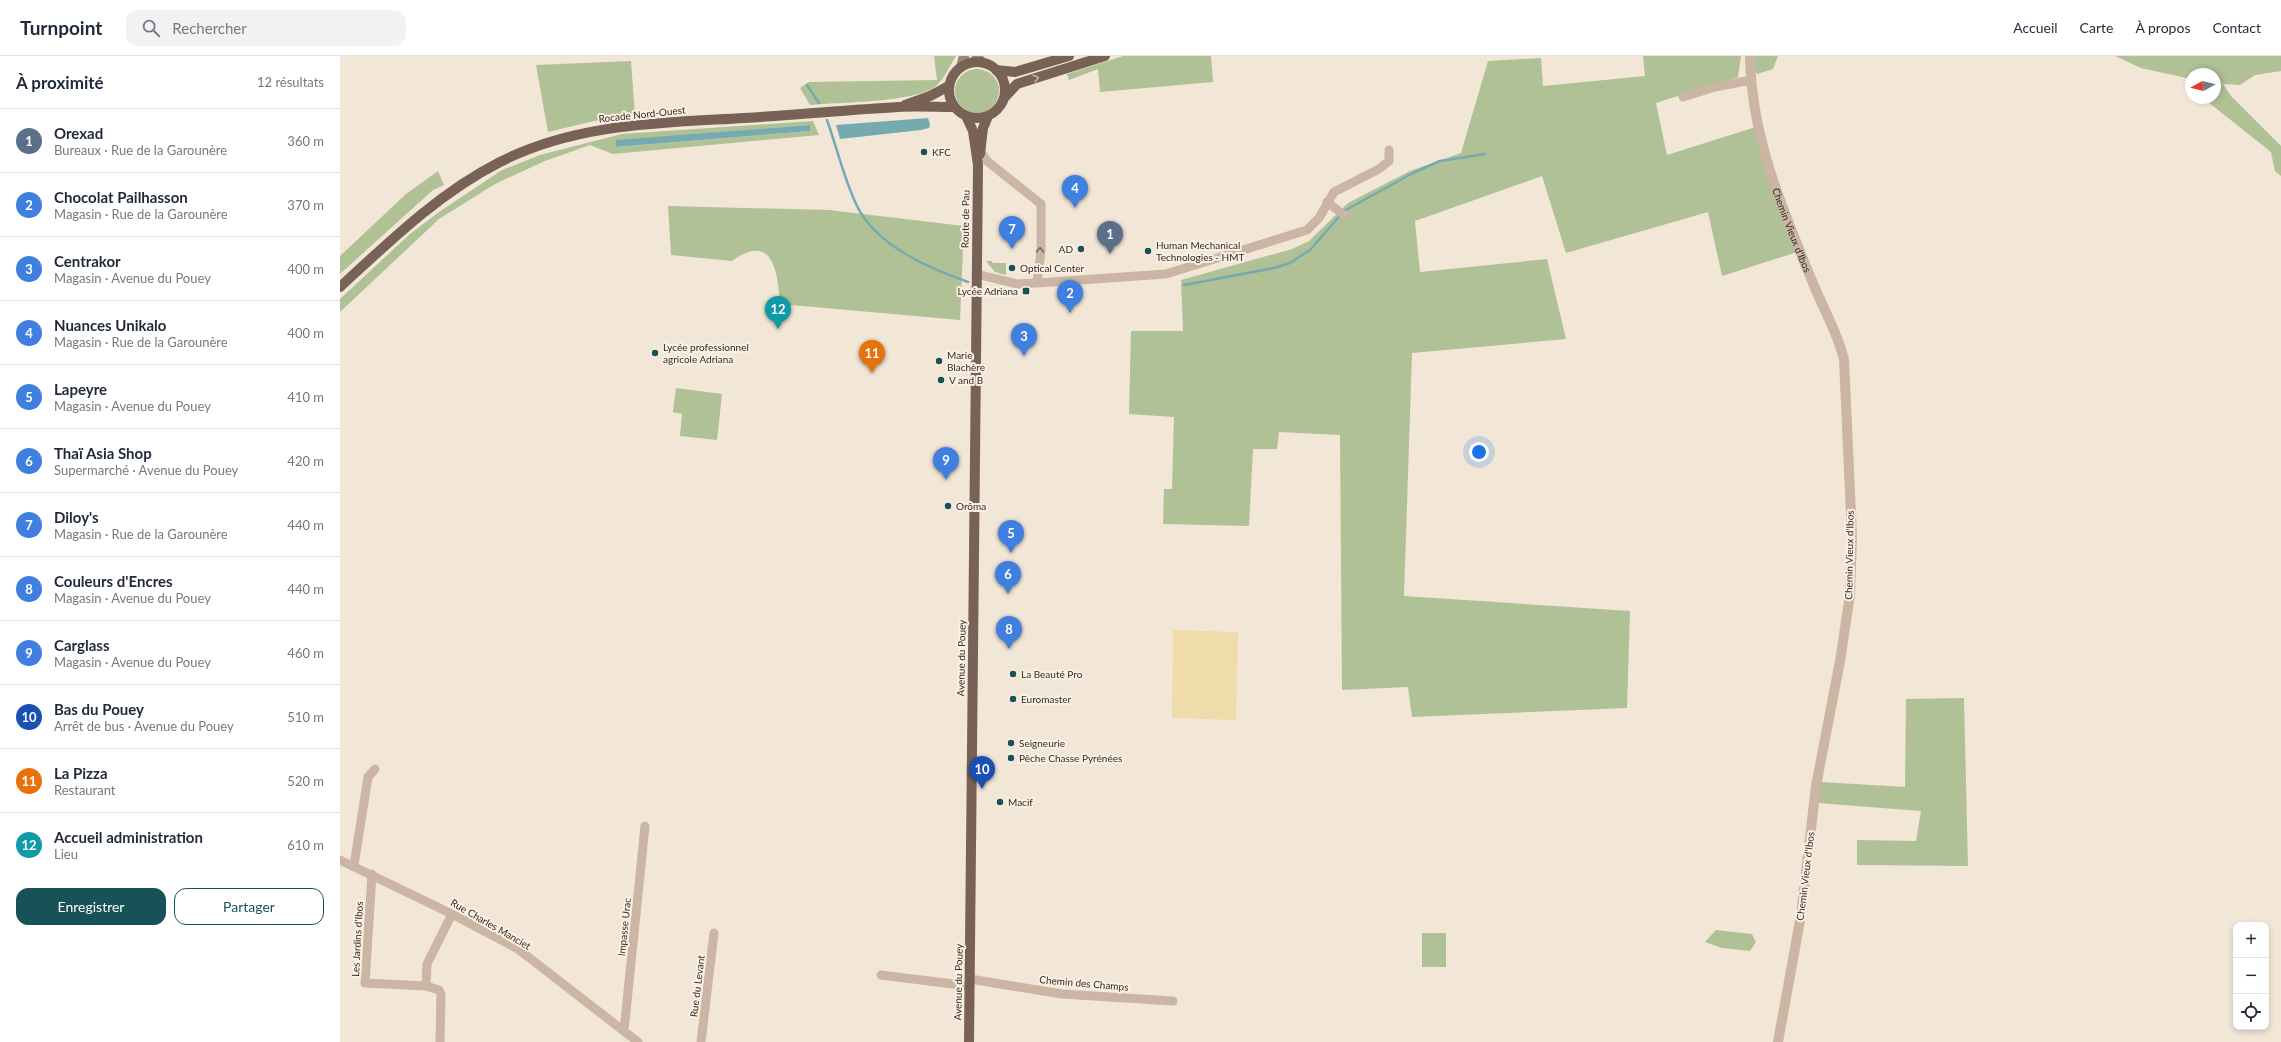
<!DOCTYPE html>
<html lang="fr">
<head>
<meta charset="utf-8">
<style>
  :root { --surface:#fff; --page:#f2f2f3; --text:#1f2937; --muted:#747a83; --line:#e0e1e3; --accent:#195158 }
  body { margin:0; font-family:Lato,sans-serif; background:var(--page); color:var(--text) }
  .controls { position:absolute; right:12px; bottom:12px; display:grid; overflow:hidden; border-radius:8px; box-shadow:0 2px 6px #0003 }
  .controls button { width:36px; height:36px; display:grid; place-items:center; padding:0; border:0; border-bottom:1px solid var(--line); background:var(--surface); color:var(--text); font:20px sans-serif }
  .compass { position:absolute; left:1845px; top:12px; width:36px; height:36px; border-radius:50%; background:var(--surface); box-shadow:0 2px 6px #0003; rotate:262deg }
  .you { position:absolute; left:1139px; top:396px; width:14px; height:14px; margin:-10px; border:3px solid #fff; border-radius:50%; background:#1a73e8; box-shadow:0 0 0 6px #1a73e833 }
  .badge { display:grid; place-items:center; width:26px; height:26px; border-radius:50%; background:var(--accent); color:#fff; font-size:13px; font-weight:700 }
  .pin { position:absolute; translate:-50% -33px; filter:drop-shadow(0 1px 2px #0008) }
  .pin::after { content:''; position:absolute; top:21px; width:14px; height:12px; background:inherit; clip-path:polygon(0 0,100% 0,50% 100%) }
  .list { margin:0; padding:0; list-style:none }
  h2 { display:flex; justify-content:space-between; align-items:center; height:52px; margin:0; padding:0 16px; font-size:17px }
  h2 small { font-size:13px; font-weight:400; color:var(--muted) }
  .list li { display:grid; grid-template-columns:26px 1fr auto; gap:12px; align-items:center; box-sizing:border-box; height:64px; padding:0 16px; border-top:1px solid var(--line) }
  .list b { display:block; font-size:15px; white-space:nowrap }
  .list p { margin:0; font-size:13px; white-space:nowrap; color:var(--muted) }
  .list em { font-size:13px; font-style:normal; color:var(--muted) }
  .actions { display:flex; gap:8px; padding:12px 16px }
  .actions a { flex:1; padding:9px 0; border:1px solid var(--accent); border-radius:12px; text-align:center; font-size:14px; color:var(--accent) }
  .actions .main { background:var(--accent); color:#fff }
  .icon { flex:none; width:22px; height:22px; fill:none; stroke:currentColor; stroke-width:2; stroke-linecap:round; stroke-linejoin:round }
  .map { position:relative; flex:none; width:1941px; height:986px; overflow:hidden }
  header { display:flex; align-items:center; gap:24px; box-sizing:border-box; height:56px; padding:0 20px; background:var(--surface); border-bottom:1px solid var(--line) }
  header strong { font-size:19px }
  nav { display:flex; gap:22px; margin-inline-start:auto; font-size:14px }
  .search { width:280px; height:36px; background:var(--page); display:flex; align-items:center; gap:10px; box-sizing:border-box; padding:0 14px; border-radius:12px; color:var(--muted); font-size:15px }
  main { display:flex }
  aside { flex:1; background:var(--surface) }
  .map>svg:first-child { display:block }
  .green { fill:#b1c196; fill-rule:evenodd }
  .sand { fill:#f0dbab }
  .water { fill:#75abb0 }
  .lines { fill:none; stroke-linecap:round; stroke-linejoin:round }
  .stream { stroke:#75abb0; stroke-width:2.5 }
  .minor { stroke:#cab6a3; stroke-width:9 }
  .tertiary { stroke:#cab6a3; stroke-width:10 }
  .secondary { stroke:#9e8574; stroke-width:10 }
  .primary { stroke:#786255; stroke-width:10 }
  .oneway { stroke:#c0b0a3 }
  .oneway2 { stroke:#786a5e }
  .poi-dot { fill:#195158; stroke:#faf0e3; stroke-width:1.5 }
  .labels { text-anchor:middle; stroke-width:4; stroke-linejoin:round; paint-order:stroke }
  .street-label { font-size:10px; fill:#352b25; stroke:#faf0e3 }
  .poi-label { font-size:10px; fill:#352b25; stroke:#faf0e3; text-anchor:start }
</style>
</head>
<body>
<header>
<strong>Turnpoint</strong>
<div class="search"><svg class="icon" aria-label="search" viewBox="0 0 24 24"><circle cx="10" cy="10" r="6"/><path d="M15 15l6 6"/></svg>Rechercher</div>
<nav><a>Accueil</a><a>Carte</a><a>À propos</a><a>Contact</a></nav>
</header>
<main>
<aside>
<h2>À proximité<small>12 résultats</small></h2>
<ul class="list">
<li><span class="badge" style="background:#5c6f8a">1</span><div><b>Orexad</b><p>Bureaux · Rue de la Garounère</p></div><em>360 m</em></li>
<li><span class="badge" style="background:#3f7fe0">2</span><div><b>Chocolat Pailhasson</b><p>Magasin · Rue de la Garounère</p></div><em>370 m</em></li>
<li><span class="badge" style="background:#3f7fe0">3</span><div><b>Centrakor</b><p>Magasin · Avenue du Pouey</p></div><em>400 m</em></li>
<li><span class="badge" style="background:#3f7fe0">4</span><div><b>Nuances Unikalo</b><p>Magasin · Rue de la Garounère</p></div><em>400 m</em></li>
<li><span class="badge" style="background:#3f7fe0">5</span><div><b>Lapeyre</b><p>Magasin · Avenue du Pouey</p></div><em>410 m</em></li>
<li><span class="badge" style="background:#3f7fe0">6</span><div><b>Thaï Asia Shop</b><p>Supermarché · Avenue du Pouey</p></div><em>420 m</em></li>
<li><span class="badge" style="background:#3f7fe0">7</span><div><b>Diloy's</b><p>Magasin · Rue de la Garounère</p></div><em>440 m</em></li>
<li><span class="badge" style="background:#3f7fe0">8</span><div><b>Couleurs d'Encres</b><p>Magasin · Avenue du Pouey</p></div><em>440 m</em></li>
<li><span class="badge" style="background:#3f7fe0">9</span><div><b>Carglass</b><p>Magasin · Avenue du Pouey</p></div><em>460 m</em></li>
<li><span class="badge" style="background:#1a4fb4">10</span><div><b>Bas du Pouey</b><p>Arrêt de bus · Avenue du Pouey</p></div><em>510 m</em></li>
<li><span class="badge" style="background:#e8710a">11</span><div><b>La Pizza</b><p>Restaurant</p></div><em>520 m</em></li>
<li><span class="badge" style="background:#0f9aa8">12</span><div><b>Accueil administration</b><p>Lieu</p></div><em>610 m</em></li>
</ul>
<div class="actions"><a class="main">Enregistrer</a><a>Partager</a></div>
</aside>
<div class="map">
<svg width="1941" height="986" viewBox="0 0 1941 986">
  <rect width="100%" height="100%" fill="#f2e6d7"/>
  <path class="green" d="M594,0H616C610,9 605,22 597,29C577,47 499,46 470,49L460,32L469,26L597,24Z
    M783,0H871L873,26L760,36L758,13L729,24L727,18Z
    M1303,0H1401L1398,21L1316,47L1327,99L1422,69L1434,116L1464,194L1382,220L1368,156L1226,197L1202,120L1075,165L1080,216L1207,203L1226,283L1072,297L1064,540L1290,555L1287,652L1072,661L1068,631L1002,634L1000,379L939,376L937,393H913L909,470L823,468L824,433H832L834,361L789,358L791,275H843L841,224L952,193L969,185L1008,147L1070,115L1121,97L1148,5L1201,2L1203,30L1305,20Z
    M1414,0H1438L1433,13L1417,18L1414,12Z
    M1775,0H1941V15L1915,19L1900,29L1883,28L1891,40L1941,90V120L1935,115L1931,96L1863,42H1875V18H1851V23L1801,12Z
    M291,5L295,60L254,65L208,76L196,9Z
    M615 35a22 22 0 1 1 44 0a22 22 0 1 1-44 0Z
    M473,65L479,79L273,98L250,89L205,105L155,128L99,163L0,256V243L70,178L99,156L162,114L200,99L282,78ZM469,69L470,75L277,91L276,85Z
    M98,115L104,129L93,134L0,218V200L66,138Z
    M328,150L489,154L624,170L620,264L440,248C438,217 433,175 392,205L331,199Z
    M646,205H652V207H666V219L655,216Z
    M336,332L382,338L377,384L340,380L342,358L333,356Z
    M1624,642L1628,810L1517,809V784L1576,785L1581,755L1478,747L1481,726L1565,731L1566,643Z
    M1376,874L1412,878L1416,886L1410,895L1382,892L1365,886Z
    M1082,877H1106V911H1082Z"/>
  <path class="sand" d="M833,574L898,576L896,664L832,662Z"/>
  <path class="water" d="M588,62L590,68L589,72L581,74L500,83L496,69Z
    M470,69V75L276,91V84Z"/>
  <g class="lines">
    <path class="stream" d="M467,29L479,47
      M487,64C497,92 504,123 517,150C537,190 588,212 628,226
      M844,229L934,212L950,207L970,194L1004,155L1073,117L1100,105L1145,98"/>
    <path class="minor" d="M1343,41L1375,31L1411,24
      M987,146L1004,159
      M636,218L677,228L697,227L701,195V148L647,105L641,96
      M697,227L826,218L967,174L979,162L994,136L1039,113L1049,105V94
      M0,804L112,858L178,893L298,986
      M14,809L28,721L35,713
      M32,818L25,927L86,930
      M541,919L629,930
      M630,923L722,938L833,945
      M284,975L305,770
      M100,986L101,938L99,934L86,930L87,908L112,858
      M361,986L374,877"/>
    <path class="tertiary" id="s1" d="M1410,0C1411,82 1444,157 1475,232C1485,256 1498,278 1504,304L1512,480L1510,539L1500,605L1476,730L1461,859L1438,986"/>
    <path class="secondary" d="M637,0L641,6
      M621,11L624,0"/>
    <path class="primary" d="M609 34a28 28 0 1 1 56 0a28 28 0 1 1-56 0Z
      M656,14L675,16L729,0
      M664,42L677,28L765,0
      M565,49L590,40L609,30
      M626,60L633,75L638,109L629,986
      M640,98L643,72L648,60
      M0,231C50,185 99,137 160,106C236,67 322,67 404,62C455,59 507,54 558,51C576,50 596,51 614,51"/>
  </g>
  <defs><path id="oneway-chevron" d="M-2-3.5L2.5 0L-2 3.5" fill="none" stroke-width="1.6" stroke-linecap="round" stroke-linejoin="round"/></defs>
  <use class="oneway" href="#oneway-chevron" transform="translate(696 22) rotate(-18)"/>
  <use class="oneway2" href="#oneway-chevron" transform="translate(700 194) rotate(-88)"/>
  <g class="poi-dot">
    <circle cx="584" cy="96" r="4"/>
    <circle cx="741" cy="193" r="4"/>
    <circle cx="808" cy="195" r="4"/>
    <circle cx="672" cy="212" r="4"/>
    <rect x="682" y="231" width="8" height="8" rx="2"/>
    <circle cx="315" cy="297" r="4"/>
    <circle cx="599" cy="305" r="4"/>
    <circle cx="601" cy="324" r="4"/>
    <circle cx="608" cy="450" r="4"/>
    <circle cx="673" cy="618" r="4"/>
    <circle cx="673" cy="643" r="4"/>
    <circle cx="671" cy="687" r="4"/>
    <circle cx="671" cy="702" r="4"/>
    <circle cx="660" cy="746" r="4"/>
  </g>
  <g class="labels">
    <g class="street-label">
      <text transform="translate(302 58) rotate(-6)" y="4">Rocade Nord-Ouest</text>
      <text transform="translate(625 163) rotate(-89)" y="4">Route de Pau</text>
      <text dy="4" stroke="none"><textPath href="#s1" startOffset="180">Chemin Vieux d'Ibos</textPath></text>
      <text transform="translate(1509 499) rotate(-89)" y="4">Chemin Vieux d'Ibos</text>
      <text transform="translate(621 602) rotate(-89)" y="4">Avenue du Pouey</text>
      <text transform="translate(1465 820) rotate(-83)" y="4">Chemin Vieux d'Ibos</text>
      <text transform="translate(151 868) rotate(30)" y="4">Rue Charles Manciet</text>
      <text transform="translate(284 871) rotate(-84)" y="4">Impasse Urac</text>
      <text transform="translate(17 883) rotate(-87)" y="4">Les Jardins d'Ibos</text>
      <text transform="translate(618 926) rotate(-89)" y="4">Avenue du Pouey</text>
      <text transform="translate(744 927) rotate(5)" y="4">Chemin des Champs</text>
      <text transform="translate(357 930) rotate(-83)" y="4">Rue du Levant</text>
    </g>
    <g class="poi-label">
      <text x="592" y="100">KFC</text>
      <text x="816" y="193">Human Mechanical<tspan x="816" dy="12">Technologies - HMT</tspan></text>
      <text x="733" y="197" text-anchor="end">AD</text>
      <text x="680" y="216">Optical Center</text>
      <text x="678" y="239" text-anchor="end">Lycée Adriana</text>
      <text x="323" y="295">Lycée professionnel<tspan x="323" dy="12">agricole Adriana</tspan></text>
      <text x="607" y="303">Marie<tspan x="607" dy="12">Blachère</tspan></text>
      <text x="609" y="328">V and B</text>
      <text x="616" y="454">Orôma</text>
      <text x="681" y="622">La Beauté Pro</text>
      <text x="681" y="647">Euromaster</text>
      <text x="679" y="691">Seigneurie</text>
      <text x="679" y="706">Pêche Chasse Pyrénées</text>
      <text x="668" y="750">Macif</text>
    </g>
  </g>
</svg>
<div class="controls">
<button>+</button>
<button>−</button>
<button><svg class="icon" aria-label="locate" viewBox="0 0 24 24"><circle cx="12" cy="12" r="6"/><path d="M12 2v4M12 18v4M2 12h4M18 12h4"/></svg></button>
</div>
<svg class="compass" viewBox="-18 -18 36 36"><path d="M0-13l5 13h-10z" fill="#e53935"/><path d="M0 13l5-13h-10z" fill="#747a83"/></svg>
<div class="you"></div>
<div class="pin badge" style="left:770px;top:198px;background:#5c6f8a">1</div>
<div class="pin badge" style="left:730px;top:257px;background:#3f7fe0">2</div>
<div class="pin badge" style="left:684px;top:300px;background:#3f7fe0">3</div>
<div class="pin badge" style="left:735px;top:152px;background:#3f7fe0">4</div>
<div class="pin badge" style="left:671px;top:497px;background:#3f7fe0">5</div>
<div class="pin badge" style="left:668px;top:538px;background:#3f7fe0">6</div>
<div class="pin badge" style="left:672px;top:193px;background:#3f7fe0">7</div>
<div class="pin badge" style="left:669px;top:593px;background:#3f7fe0">8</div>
<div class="pin badge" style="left:606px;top:424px;background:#3f7fe0">9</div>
<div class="pin badge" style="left:642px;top:733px;background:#1a4fb4">10</div>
<div class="pin badge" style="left:532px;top:317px;background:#e8710a">11</div>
<div class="pin badge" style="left:438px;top:273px;background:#0f9aa8">12</div>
</div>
</main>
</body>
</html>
